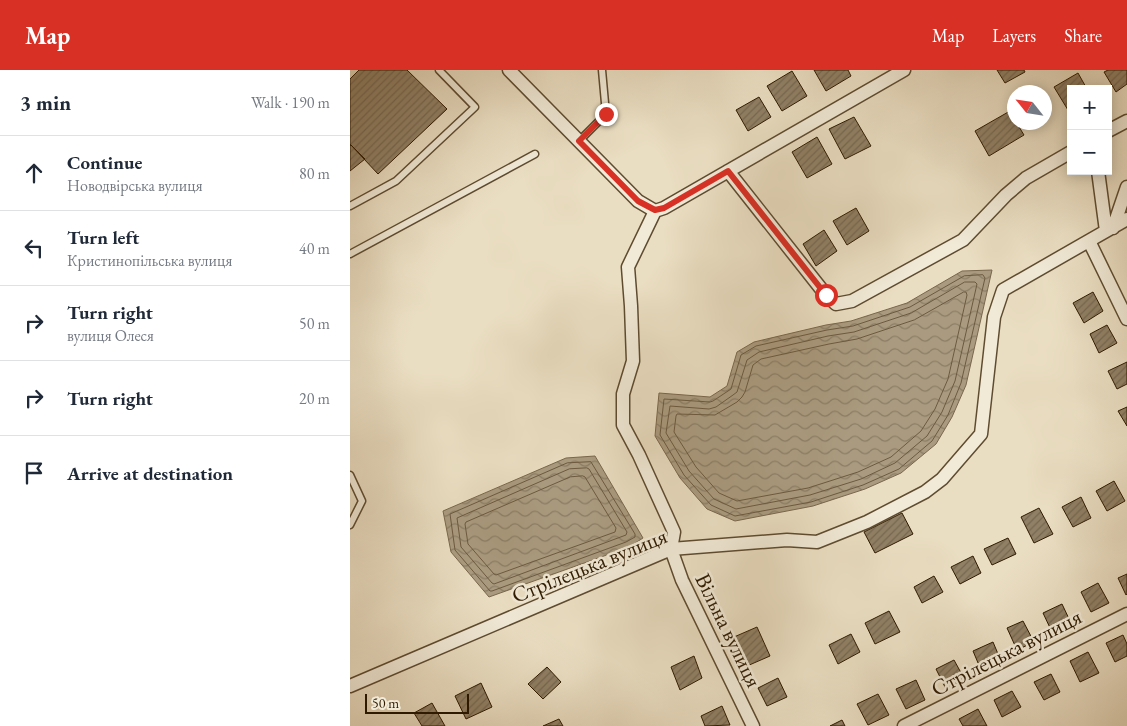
<!DOCTYPE html>
<html lang="en">
<head>
<meta charset="utf-8">
<style>
  :root { --surface:#fff; --page:#f6f6f7; --text:#1f2937; --muted:#747a83; --line:#e0e1e3; --accent:#d93025 }
  body { margin:0; font-family:"EB Garamond",serif; background:var(--page); color:var(--text) }
  .controls { position:absolute; right:15px; top:15px; display:grid; overflow:hidden; border-radius:0px; box-shadow:0 2px 12px #0003 }
  .controls button { width:45px; height:45px; display:grid; place-items:center; padding:0; border:0; border-bottom:1px solid var(--line); background:var(--surface); color:var(--text); font:25px sans-serif }
  .compass { position:absolute; left:657px; top:15px; width:45px; height:45px; border-radius:50%; background:var(--surface); box-shadow:0 2px 12px #0003; rotate:300deg }
  .scale { position:absolute; left:15px; bottom:12px; width:104px; box-sizing:border-box; padding-left:5px; border:2px solid #2f1a00; border-top:0; font-size:14px; line-height:18px; white-space:nowrap; color:#2f1a00; -webkit-text-stroke:4px #f1ead7; paint-order:stroke }
  .stop { position:absolute; width:15px; height:15px; margin:-11px; border:4px solid #d93025; border-radius:50%; background:#fff }
  .stop.end { background:#d93025; border-color:#fff; box-shadow:0 1px 5px #0008 }
  .list { margin:0; padding:0; list-style:none }
  h2 { display:flex; justify-content:space-between; align-items:center; height:65px; margin:0; padding:0 20px; font-size:21px }
  h2 small { font-size:16px; font-weight:400; color:var(--muted) }
  .list li { display:grid; grid-template-columns:32px 1fr auto; gap:15px; align-items:center; box-sizing:border-box; height:75px; padding:0 20px; border-top:1px solid var(--line) }
  .list b { display:block; font-size:19px; white-space:nowrap }
  .list p { margin:0; font-size:16px; white-space:nowrap; color:var(--muted) }
  .list em { font-size:16px; font-style:normal; color:var(--muted) }
  .icon { flex:none; width:28px; height:28px; fill:none; stroke:currentColor; stroke-width:2; stroke-linecap:round; stroke-linejoin:round }
  .map { position:relative; flex:none; width:777px; height:656px; overflow:hidden }
  header { display:flex; align-items:center; gap:30px; box-sizing:border-box; height:70px; padding:0 25px; background:var(--accent); color:#fff }
  header strong { font-size:24px }
  nav { display:flex; gap:28px; margin-inline-start:auto; font-size:18px }
  main { display:flex }
  aside { flex:1; background:var(--surface) }
  .map>svg:first-child { display:block }
  .water { fill:url(#water-waves); stroke:#79674d }
  .lines { fill:none; stroke-linecap:round; stroke-linejoin:round }
  .shore { stroke:#6c5a40; stroke-width:1 }
  .building { fill:url(#building-hatch); stroke:#2f1a00 }
  .lane-casing { stroke:#5e4b30; stroke-width:9 }
  .street-casing { stroke:#5e4b30; stroke-width:15 }
  .lane { stroke:#f1ead7; stroke-width:6 }
  .street { stroke:#f1ead7; stroke-width:12 }
  .route { stroke:#d93025; stroke-width:6 }
  .labels { text-anchor:middle; stroke-width:5; stroke-linejoin:round; paint-order:stroke }
  .street-label { font-size:22px; fill:#2f1a00; stroke:#f1ead7 }
</style>
</head>
<body>
<header>
<strong>Map</strong>
<nav><a>Map</a><a>Layers</a><a>Share</a></nav>
</header>
<main>
<aside>
<h2>3 min<small>Walk · 190 m</small></h2>
<ul class="list">
<li><svg class="icon" aria-label="ahead" viewBox="0 0 24 24"><path d="M12 20V5M6 11l6-6 6 6"/></svg><div><b>Continue</b><p>Новодвірська вулиця</p></div><em>80 m</em></li>
<li><svg class="icon" aria-label="left" viewBox="0 0 24 24"><path d="M17 20v-9H6M10 6l-5 5 5 5"/></svg><div><b>Turn left</b><p>Кристинопільська вулиця</p></div><em>40 m</em></li>
<li><svg class="icon" aria-label="right" viewBox="0 0 24 24"><path d="M7 20v-9h11M14 6l5 5-5 5"/></svg><div><b>Turn right</b><p>вулиця Олеся</p></div><em>50 m</em></li>
<li><svg class="icon" aria-label="right" viewBox="0 0 24 24"><path d="M7 20v-9h11M14 6l5 5-5 5"/></svg><div><b>Turn right</b></div><em>20 m</em></li>
<li><svg class="icon" aria-label="arrive" viewBox="0 0 24 24"><path d="M6 21V4h12l-3 4 3 4H6"/></svg><div><b>Arrive at destination</b></div></li>
</ul>
</aside>
<div class="map">
<svg width="777" height="656" viewBox="0 0 777 656">
  <defs>
    <pattern id="water-waves" width="16" height="10" patternUnits="userSpaceOnUse" patternTransform="scale(1.25)"><rect width="16" height="10" fill="#aa9b80"/><path d="M0 5q4-4 8 0t8 0" fill="none" stroke="#8b7e66"/></pattern>
    <pattern id="building-hatch" width="6" height="6" patternUnits="userSpaceOnUse" patternTransform="scale(1.25)"><rect width="6" height="6" fill="#908065"/><path d="M-1 1l2-2M0 6l6-6M5 7l2-2" fill="none" stroke="#766851"/></pattern>
  </defs>
  <rect width="100%" height="100%" fill="#eadec2"/>
  <filter id="stains"><feTurbulence type="fractalNoise" baseFrequency=".004" numOctaves="4"/><feColorMatrix values="0 0 0 0 .2 0 0 0 0 .09 0 0 0 0 .02 0 0 0 .5 -.17"/></filter>
  <radialGradient id="worn" r=".72"><stop offset=".6" stop-color="#630" stop-opacity="0"/><stop offset="1" stop-color="#630" stop-opacity=".3"/></radialGradient>
  <path class="water" d="M642,200L616,315L602,347L586,374L551,403L515,419L463,436L385,451L357,439L330,408L305,366L309,323L360,327L377,316L387,282L404,272L476,255L501,251L557,233L612,201Z
    M245,386L293,468L279,477L139,527L101,482L93,441L216,388Z"/>
  <g class="lines">
    <path class="shore" d="M633,205L635,208L611,313L598,345L582,371L549,399L513,415L461,432L385,446L361,435L334,405L310,365L314,329L360,332L363,331L381,319L391,285L406,276L477,260L503,256L560,237L614,206Z
      M615,212H625L627,214L605,311L592,342L577,366L545,393L511,409L460,425L386,439L364,429L339,401L316,363L320,336L359,339L366,337L383,325L387,322L397,290L409,282L478,266L504,262L561,243Z
      M614,222H616L617,225L598,309L585,339L571,361L541,387L508,402L458,418L387,431L369,423L346,397L324,362L326,346L327,344L365,345L387,332L392,327L395,322L403,295L411,289L479,274L507,269L564,250Z
      M241,392L285,464V467L276,472L142,521H140L105,480L100,444L217,393Z
      M237,398L239,399L277,462L276,465L144,514L142,513L111,477L107,448L219,399Z
      M233,406L235,407L266,458L265,462L146,505L144,504L118,474L115,454L116,452L220,407Z"/>
  </g>
  <path class="building" d="M9,0H57L97,39L28,104L0,74V9Z
    M464,0H498L501,6L476,21Z
    M647,0H674L675,2L655,13Z
    M758,0H777V14L766,22L754,2Z
    M442,1L457,26L432,41L417,16Z
    M728,3L737,19H721V45L704,17Z
    M409,27L421,47L398,61L386,40Z
    M660,41L664,49V52H666L674,65L639,86L625,61Z
    M504,47L521,76L495,89L479,59Z
    M467,67L482,94L457,108L442,82Z
    M1,75L15,89L0,101V76Z
    M506,138L519,161L497,175L483,151Z
    M474,160L487,181L466,196L453,174Z
    M743,222L753,241L734,253L723,233Z
    M757,255L767,273L749,283L740,264Z
    M777,292V314L767,319L758,301Z
    M777,337V356L768,341Z
    M764,411L775,431L757,441L746,421Z
    M731,427L741,448L723,457L712,437Z
    M689,438L703,464L684,473L671,447Z
    M552,443L563,464L525,483L514,462Z
    M658,468L666,484L642,495L634,479Z
    M623,486L631,503L610,514L601,497Z
    M777,504V524L776,525L768,508Z
    M584,506L593,522L572,533L564,517Z
    M748,513L759,533L741,542L731,522Z
    M712,534L721,553L702,562L693,543Z
    M539,541L550,562L525,574L515,553Z
    M673,551L684,572L667,580L657,558Z
    M407,557L420,586L397,596L384,567Z
    M501,564L510,582L488,594L479,575Z
    M773,565L777,574V586L765,592L756,573Z
    M643,572L651,591L631,600L623,581Z
    M738,582L749,603L730,612L720,591Z
    M344,586L352,608L330,620L321,597Z
    M604,590L615,610L596,619L586,599Z
    M197,597L211,612L193,629L178,614Z
    M701,604L710,622L694,630L684,612Z
    M428,608L437,627L417,636L408,618Z
    M566,610L575,630L556,639L546,619Z
    M131,613L142,637L116,649L105,626Z
    M662,621L671,637L652,647L644,630Z
    M528,624L539,645L518,655L507,634Z
    M82,633L95,656H72L64,643Z
    M372,636L380,655L355,656L351,646Z
    M628,639L637,656H613L609,649Z
    M209,649L213,656H193Z
    M492,650L495,656H480Z"/>
  <g class="lines">
    <g class="lane-casing">
      <path id="lane" d="M229,71L256,44L252,0
        M0,136L46,111L125,37L89,0
        M0,184L185,84
        M0,405L12,431L0,455"/>
    </g>
    <g class="street-casing">
      <path id="street" d="M159,0L288,131L305,141
        M758,61L777,51
        M378,101L476,225L486,234L502,231L613,170L656,125L676,108L721,82
        M748,101L756,161
        M305,141L278,197L281,236L283,291L273,324V355L289,385L324,462L321,479L332,510L403,656
        M305,141L314,138L554,0
        M763,158L777,117
        M739,171L777,249
        M0,616L321,479L437,470L467,472L517,452L575,422L592,409L631,364L644,247L653,220L777,149
        M554,656L777,544"/>
    </g>
    <use href="#lane" class="lane"/>
    <use href="#street" class="street"/>
  </g>
  <g class="lines">
    <path class="route" d="M256,44L229,71L288,131L305,140L314,138L378,101L476,225"/>
  </g>
  <g class="labels">
    <g class="street-label">
      <text transform="translate(239 495) rotate(-22)" y="8">Стрілецька вулиця</text>
      <text transform="translate(379 560) rotate(64)" y="8">Вільна вулиця</text>
      <text transform="translate(656 582) rotate(-27)" y="8">Стрілецька вулиця</text>
    </g>
  </g>
  <rect width="100%" height="100%" filter="url(#stains)"/>
  <rect width="100%" height="100%" fill="url(#worn)"/>
</svg>
<div class="controls">
<button>+</button>
<button>−</button>
</div>
<svg class="compass" viewBox="-18 -18 36 36"><path d="M0-13l5 13h-10z" fill="#e53935"/><path d="M0 13l5-13h-10z" fill="#747a83"/></svg>
<div class="scale">50 m</div>
<div class="stop" style="left:476px;top:225px"></div>
<div class="stop end" style="left:256px;top:44px"></div>
</div>
</main>
</body>
</html>
